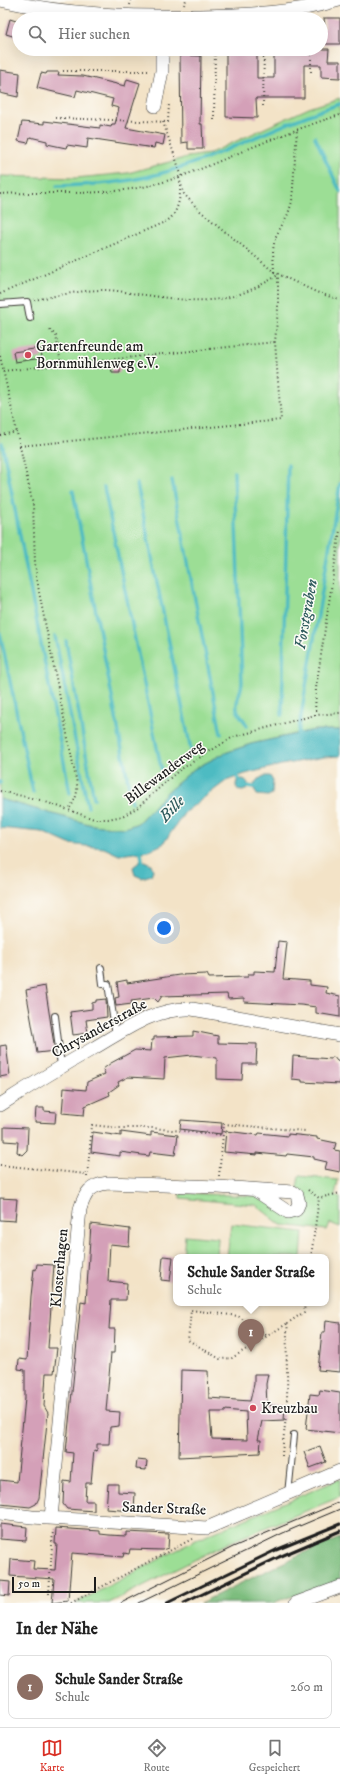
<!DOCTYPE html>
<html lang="de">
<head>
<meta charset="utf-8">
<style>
  :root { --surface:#fff; --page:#f2f2f2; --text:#222; --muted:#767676; --line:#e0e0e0; --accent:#d93025 }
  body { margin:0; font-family:"IM FELL DW Pica",serif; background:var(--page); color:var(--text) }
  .scale { position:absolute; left:12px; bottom:10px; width:84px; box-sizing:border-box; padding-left:4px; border:2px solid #1c1c1c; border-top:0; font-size:11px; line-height:14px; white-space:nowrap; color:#1c1c1c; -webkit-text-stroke:3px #fdfcf7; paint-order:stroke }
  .you { position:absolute; left:164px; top:928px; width:14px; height:14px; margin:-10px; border:3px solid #fff; border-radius:50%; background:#1a73e8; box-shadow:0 0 0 6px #1a73e833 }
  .badge { display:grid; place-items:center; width:26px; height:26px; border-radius:50%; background:var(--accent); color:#fff; font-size:13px; font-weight:700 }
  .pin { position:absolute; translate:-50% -33px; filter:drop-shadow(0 1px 2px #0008) }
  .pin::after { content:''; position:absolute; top:21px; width:14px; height:12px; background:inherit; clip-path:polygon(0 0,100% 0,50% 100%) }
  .popup { position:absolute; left:173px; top:1254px; width:156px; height:52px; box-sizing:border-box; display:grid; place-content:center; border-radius:8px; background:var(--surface); filter:drop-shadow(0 1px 3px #0005); font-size:13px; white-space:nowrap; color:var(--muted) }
  .popup b { font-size:15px; color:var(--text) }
  .popup::after { content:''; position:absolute; left:50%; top:100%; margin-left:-8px; border:8px solid transparent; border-top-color:var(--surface) }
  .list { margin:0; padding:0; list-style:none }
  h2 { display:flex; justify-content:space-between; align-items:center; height:52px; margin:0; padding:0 16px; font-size:17px }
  h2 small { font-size:13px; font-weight:400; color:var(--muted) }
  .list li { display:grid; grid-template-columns:26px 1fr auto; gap:12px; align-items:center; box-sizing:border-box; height:64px; margin:0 8px 8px; padding:0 8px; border:1px solid var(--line); border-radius:8px }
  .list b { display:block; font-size:15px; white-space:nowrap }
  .list p { margin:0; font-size:13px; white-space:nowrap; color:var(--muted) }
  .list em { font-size:13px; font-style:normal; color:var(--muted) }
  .icon { flex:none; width:22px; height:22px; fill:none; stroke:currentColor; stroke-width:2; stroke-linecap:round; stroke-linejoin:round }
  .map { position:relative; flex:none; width:340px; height:1603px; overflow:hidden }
  .search { position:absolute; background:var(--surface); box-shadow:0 4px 16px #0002; left:12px; right:12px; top:12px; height:44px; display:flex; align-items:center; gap:10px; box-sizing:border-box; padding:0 14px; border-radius:22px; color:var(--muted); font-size:15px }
  .sheet { height:124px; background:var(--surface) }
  nav { display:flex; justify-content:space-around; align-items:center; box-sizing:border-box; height:56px; border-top:1px solid var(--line); background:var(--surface); font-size:11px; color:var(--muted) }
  nav a { display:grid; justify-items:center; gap:2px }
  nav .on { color:var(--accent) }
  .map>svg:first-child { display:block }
  .green { fill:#9cde95; stroke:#5c7d58 }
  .forest { fill:#7dbd7e; stroke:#4c6c4d }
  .water { fill:#4dbbc2; stroke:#346c6f }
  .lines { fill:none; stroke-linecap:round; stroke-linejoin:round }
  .stream { stroke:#4dbbc2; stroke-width:3.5 }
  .building { fill:#d4a0b8; fill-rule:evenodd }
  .service-casing { stroke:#3c3a36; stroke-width:8 }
  .minor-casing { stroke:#3c3a36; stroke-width:14 }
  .path { stroke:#3c3a36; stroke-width:2; stroke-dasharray:1 3; stroke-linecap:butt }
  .service { stroke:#fff; stroke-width:6 }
  .minor { stroke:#fff; stroke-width:13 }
  .tram { stroke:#1c1c1c; stroke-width:1 }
  .rail { stroke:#1c1c1c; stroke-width:3 }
  .poi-dot { fill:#d1495b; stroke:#fdfcf7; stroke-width:1.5 }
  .labels { text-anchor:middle; stroke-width:3; stroke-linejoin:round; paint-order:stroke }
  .poi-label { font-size:15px; fill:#1c1c1c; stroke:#fdfcf7; text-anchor:start }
  .street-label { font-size:15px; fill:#1c1c1c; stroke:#fdfcf7 }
  .water-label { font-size:16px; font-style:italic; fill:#305c5e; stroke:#fdfcf7 }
</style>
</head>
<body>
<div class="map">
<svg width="340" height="1603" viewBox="0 0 340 1603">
  <rect width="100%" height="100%" fill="#fdfcf7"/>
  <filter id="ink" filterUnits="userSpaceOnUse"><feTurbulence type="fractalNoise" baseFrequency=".025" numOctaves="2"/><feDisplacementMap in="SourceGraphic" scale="8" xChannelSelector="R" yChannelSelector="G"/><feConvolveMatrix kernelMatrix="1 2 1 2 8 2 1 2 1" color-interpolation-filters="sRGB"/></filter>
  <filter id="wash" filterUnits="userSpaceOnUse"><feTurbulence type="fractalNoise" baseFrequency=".012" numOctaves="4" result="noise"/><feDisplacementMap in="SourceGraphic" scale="16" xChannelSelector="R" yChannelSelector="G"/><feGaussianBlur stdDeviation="0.9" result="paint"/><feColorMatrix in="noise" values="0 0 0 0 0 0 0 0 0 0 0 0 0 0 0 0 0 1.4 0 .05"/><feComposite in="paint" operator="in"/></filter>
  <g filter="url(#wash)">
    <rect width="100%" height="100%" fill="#f3e3c7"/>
    <path class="green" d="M340,98V730H314L251,744L225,753L194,769L166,793L138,823L125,828L92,825L0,799V176L76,178L128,173L188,157L208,154L309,108Z
      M299,1176L338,1180L335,1195L340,1198V1227L330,1223L327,1230L281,1225L256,1205L180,1198V1193L254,1196L297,1216C306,1207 307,1196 297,1188Z
      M231,1224L303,1232L301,1257H227Z
      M185,1235L218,1238L217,1257H183Z
      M340,1479V1497L230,1542L109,1603H76L196,1540Z"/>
    <path class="forest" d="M340,1538V1584L283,1599L273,1603H200L303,1553Z"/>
    <path class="water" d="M314,730H340V756L324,757L281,765L245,774L226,781L185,812L163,844L148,851L119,855L104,848L69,844L42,832L0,828V799L92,825L125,828L138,823L166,793L194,769L225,753L251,744Z
      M264,776H270L273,781L272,794L268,796L257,795L253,787L257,780Z
      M236 785a6 6 0 1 1 12 0a6 6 0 1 1-12 0Z
      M142,860L151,864L153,870L151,875L142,878L135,875L133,867Z"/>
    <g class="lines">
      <path class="stream" d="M315,137L340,191
        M57,186C91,185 126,183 159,174C222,157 278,123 340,104
        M2,443L70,793
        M234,472L242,682C242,691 235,700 237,709C239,716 245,720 247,726
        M172,480L221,734
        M137,484L192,755
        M104,487L163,777
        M73,491L132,802
        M0,633L33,792
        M55,636L88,807
        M66,641L94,799
        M282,715L288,465
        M297,740L340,484
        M237,777L239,779
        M0,782V783
        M248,786L253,787
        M141,852L142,860"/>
    </g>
    <g id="blocks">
      <path class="building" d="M324,18H340V44H321V28H325Z
        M10,19L19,22V38L6,34Z
        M226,49H257V78H274V49H329L328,61H340V78L321,77V65H304V98H256L257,118L226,117Z
        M180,55L201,56L200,124H202L203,149H188V142L181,143Z
        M0,70L20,73L18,97L0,93Z
        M47,72H59L58,75L83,76L125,86L127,79L140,83L126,128L165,135L163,145L155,143L154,148L88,138L87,148L67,145L66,148L47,144V141L30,137L28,143L18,141L22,122L44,124V121L100,128V125L111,127L112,124H115L119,108L111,106L113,99L77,90L75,97L37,88L41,73L46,74Z
        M41,348L42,358L15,362L13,352Z
        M120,364V373H112L111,365Z
        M278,941L287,942L283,979L310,981V985L327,987L326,993L340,996V1017L316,1013V1007L301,1005L244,1002V998L228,999L227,994L162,996L158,1002L154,998L131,1001L132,1004L116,1006L115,998L119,997L117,982L127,980V983L179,975L207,974L209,978L248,977V974H254V971L275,972Z
        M45,986L55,1051L37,1053L26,990Z
        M106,999L107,1017L86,1020L88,1033L73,1035L70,1012L92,1009V1003L96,1002V1000Z
        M193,1031L218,1036V1043L257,1044L256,1064H243L242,1080L217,1079V1058L192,1055L165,1058L164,1079L128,1077L118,1082L119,1085L109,1092L110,1095L85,1106L84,1115L62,1113L64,1088L86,1090L87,1082L105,1074L103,1069L111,1063L135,1050L151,1051L152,1040H154V1037L193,1036Z
        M6,1045L10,1075L0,1077V1046Z
        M293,1056L331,1059L333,1056L337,1061L340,1062V1084L302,1082V1080L292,1079Z
        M36,1108H44V1111L56,1112L55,1123L35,1122Z
        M181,1120L222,1123L221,1134L180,1129Z
        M4,1127L28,1128L27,1150L22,1155L17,1152L18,1142L4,1141Z
        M226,1131L258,1135L259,1133L288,1136V1134L317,1137V1139L336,1143L334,1150L340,1151V1172L325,1169L327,1162L314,1159V1157L287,1154L286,1156L257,1153V1155L224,1152Z
        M93,1132L121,1136V1132L151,1136V1132L178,1135L175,1155L150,1152L149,1156L120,1152V1156L91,1152Z
        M0,1198L17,1199L15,1221L0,1220Z
        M91,1224L130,1229L129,1246L110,1244L108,1281L127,1283L126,1300H111L109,1329H115L114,1353H111L106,1411L120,1412L119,1426L110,1427L109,1444H97V1451L94,1450L91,1483H86L85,1501H94V1511L67,1509L63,1504L64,1481L71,1482L73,1453L66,1452L81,1302L86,1303Z
        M163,1256L173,1257L170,1281L161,1280Z
        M37,1264L54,1265L48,1348H57L54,1373H46L44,1406L48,1413L39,1498L36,1504L30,1507L0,1504V1480L17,1482L25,1398V1370L18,1369L19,1359L27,1360L31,1296L34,1269L36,1270Z
        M326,1321L340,1323V1372L318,1370L322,1332H325Z
        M181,1370L208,1371L209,1398L250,1401L254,1384V1374H268L266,1384L267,1405L285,1407L284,1420L262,1421L258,1440H261L260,1453L179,1457ZM225,1410L246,1412L247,1440L212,1439L210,1412H225Z
        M320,1390L340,1393V1433L306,1429L310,1394L319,1395Z
        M320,1446L326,1462L310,1468L304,1452Z
        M137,1460L147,1461L146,1470L136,1469Z
        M108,1484H118V1492L135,1493L134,1511L106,1509Z
        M0,1524L27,1527L26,1541L0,1539Z
        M56,1528L100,1531V1534L109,1535L126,1536V1532L169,1534L168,1548L162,1550L130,1549L129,1554L124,1553L123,1557L72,1553L68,1601L52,1603L54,1579L10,1576L11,1559L34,1561L33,1569L55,1570L57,1544H55Z
        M0,1581L10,1582L9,1596L0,1595Z"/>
    </g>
  </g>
  <g filter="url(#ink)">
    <use href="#blocks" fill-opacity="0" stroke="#3c3a36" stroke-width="1"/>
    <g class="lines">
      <g class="service-casing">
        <path id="service" d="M0,304L27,302L30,318
          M101,968L103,984H108L116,1035
          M55,1016L61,1066
          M288,1494L294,1435"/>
      </g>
      <g class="minor-casing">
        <path id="minor" d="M0,0C65,15 134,17 200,16C247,15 295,13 339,0
          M155,106L162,71V49
          M0,1105C31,1085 62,1066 94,1048C125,1030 155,1007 192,1009L340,1035
          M0,1513L32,1517L207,1528L340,1471
          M51,1518L80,1209C85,1193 90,1185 108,1183L218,1187L293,1192L297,1195L299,1203L296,1210L288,1212L255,1190
          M296,1603L340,1587"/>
      </g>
      <path class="path" d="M130,5L131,0
        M184,5L186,0
        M63,71H151
        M311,72V49
        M263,106L264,49
        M56,118L168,122L169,104
        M214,120L215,49
        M163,122L182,177
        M179,178L184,194L199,210L274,272L316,292L340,300
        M0,194C51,191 102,197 152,185C184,177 213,164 243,151C275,138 307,125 340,115
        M274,272L273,250L275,238L288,214L292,202L297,129
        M0,294L167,221C178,214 181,196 180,184
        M34,300C57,296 80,290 104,290C118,290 133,294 146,295C202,303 229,306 278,275
        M50,330L56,336L61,364
        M0,356L33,505L35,563L39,592L77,784C78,794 75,801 69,809
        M3,371L275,342
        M0,435L17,432
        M20,446L281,420L275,342L278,309V275
        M315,715L316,688L340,530
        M0,791L40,800L94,819H108L123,816L138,807L178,771L233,737L315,715L340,713
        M0,1165L86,1174
        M219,1176L224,1124L305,1131
        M87,1177L92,1125L119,1128H152L223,1135
        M308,1190L319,1198L340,1193
        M311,1257L319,1198
        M266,1335L238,1316L191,1310L188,1340L220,1359L232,1358L288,1323
        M282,1456C283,1436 287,1417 287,1397C288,1372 285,1347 288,1323L304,1312L305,1303
        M49,1594L53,1530
        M71,1603L192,1539"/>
      <use href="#service" class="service"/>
      <use href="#minor" class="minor"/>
      <path class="tram" d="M121,1603L233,1547L340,1502
        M139,1603L283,1533L340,1509"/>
      <path class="rail" d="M167,1603L276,1550L340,1524
        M184,1603L279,1557L340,1531"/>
    </g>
  </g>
  <g class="poi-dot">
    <circle cx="28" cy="355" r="4"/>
    <circle cx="253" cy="1408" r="4"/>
  </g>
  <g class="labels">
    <g class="poi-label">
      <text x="36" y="351">Gartenfreunde am<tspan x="36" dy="17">Bornmühlenweg e.V.</tspan></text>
      <text x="261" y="1413">Kreuzbau</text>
    </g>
    <g class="street-label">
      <text transform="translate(164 772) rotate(-37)" y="5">Billewanderweg</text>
      <text transform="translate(99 1028) rotate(-29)" y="5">Chrysanderstraße</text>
      <text transform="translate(59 1268) rotate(-85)" y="5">Klosterhagen</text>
      <text transform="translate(164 1508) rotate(2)" y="5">Sander Straße</text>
    </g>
    <g class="water-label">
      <text transform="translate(305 614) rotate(-80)" y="6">Forstgraben</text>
      <text transform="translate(171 808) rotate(-46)" y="6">Bille</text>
    </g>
  </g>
</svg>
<div class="scale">50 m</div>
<div class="you"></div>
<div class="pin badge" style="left:251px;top:1352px;background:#8d6e63">1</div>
<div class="popup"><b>Schule Sander Straße</b>Schule</div>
<div class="search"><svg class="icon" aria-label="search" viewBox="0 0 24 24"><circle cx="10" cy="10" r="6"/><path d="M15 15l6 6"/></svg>Hier suchen</div>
</div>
<section class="sheet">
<h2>In der Nähe<small></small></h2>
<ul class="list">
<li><span class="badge" style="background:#8d6e63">1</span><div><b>Schule Sander Straße</b><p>Schule</p></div><em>260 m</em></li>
</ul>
</section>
<nav>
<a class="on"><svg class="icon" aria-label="map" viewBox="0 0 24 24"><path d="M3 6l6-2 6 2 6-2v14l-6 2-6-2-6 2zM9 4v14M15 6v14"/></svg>Karte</a>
<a><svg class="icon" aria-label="directions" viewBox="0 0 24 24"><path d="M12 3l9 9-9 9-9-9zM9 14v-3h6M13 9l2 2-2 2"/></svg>Route</a>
<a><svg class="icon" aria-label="saved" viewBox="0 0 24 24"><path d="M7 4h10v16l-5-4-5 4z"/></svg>Gespeichert</a>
</nav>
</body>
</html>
